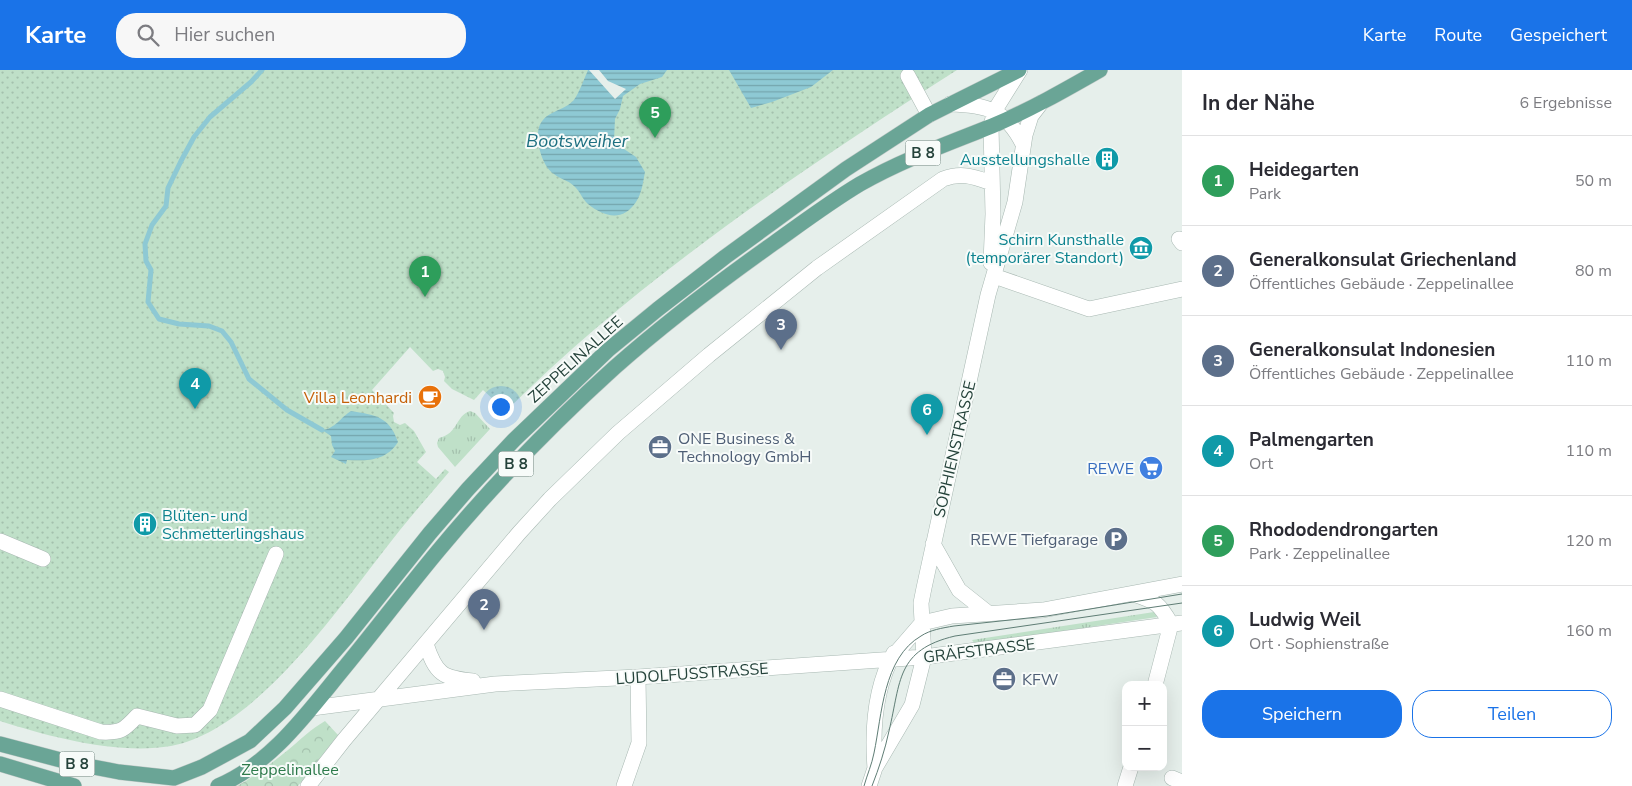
<!DOCTYPE html>
<html lang="de">
<head>
<meta charset="utf-8">
<style>
  :root { --surface:#fff; --page:#f7f7f7; --text:#2b2b33; --muted:#7c7c81; --line:#e1e1e2; --accent:#1a73e8 }
  body { margin:0; font-family:"Nunito Sans",sans-serif; background:var(--page); color:var(--text) }
  .controls { position:absolute; right:15px; bottom:15px; display:grid; overflow:hidden; border-radius:10px; box-shadow:0 5px 20px #0002 }
  .controls button { width:45px; height:45px; display:grid; place-items:center; padding:0; border:0; border-bottom:1px solid var(--line); background:var(--surface); color:var(--text); font:25px sans-serif }
  .you { position:absolute; left:500px; top:336px; width:18px; height:18px; margin:-12px; border:4px solid #fff; border-radius:50%; background:#1a73e8; box-shadow:0 0 0 8px #1a73e833 }
  .badge { display:grid; place-items:center; width:32px; height:32px; border-radius:50%; background:var(--accent); color:#fff; font-size:16px; font-weight:700 }
  .pin { position:absolute; translate:-50% -41px; filter:drop-shadow(0 1px 2px #0008) }
  .pin::after { content:''; position:absolute; top:26px; width:18px; height:15px; background:inherit; clip-path:polygon(0 0,100% 0,50% 100%) }
  .list { margin:0; padding:0; list-style:none }
  h2 { display:flex; justify-content:space-between; align-items:center; height:65px; margin:0; padding:0 20px; font-size:21px }
  h2 small { font-size:16px; font-weight:400; color:var(--muted) }
  .list li { display:grid; grid-template-columns:32px 1fr auto; gap:15px; align-items:center; box-sizing:border-box; height:90px; padding:0 20px; border-top:1px solid var(--line) }
  .list b { display:block; font-size:19px; white-space:nowrap }
  .list p { margin:0; font-size:16px; white-space:nowrap; color:var(--muted) }
  .list em { font-size:16px; font-style:normal; color:var(--muted) }
  .actions { display:flex; gap:10px; padding:15px 20px }
  .actions a { flex:1; padding:11px 0; border:1px solid var(--accent); border-radius:20px; text-align:center; font-size:18px; color:var(--accent) }
  .actions .main { background:var(--accent); color:#fff }
  .icon { flex:none; width:28px; height:28px; fill:none; stroke:currentColor; stroke-width:2; stroke-linecap:round; stroke-linejoin:round }
  .map { position:relative; flex:none; width:1182px; height:716px; overflow:hidden }
  header { display:flex; align-items:center; gap:30px; box-sizing:border-box; height:70px; padding:0 25px; background:var(--accent); color:#fff }
  header strong { font-size:24px }
  nav { display:flex; gap:28px; margin-inline-start:auto; font-size:18px }
  .search { width:350px; height:45px; background:var(--page); display:flex; align-items:center; gap:12px; box-sizing:border-box; padding:0 18px; border-radius:20px; color:var(--muted); font-size:19px }
  main { display:flex }
  aside { flex:1; background:var(--surface) }
  .map>svg:first-child { display:block }
  .grass { fill:url(#grass-tufts) }
  .park { fill:url(#park-crowns) }
  .garden { fill:url(#garden-dots) }
  .water { fill:url(#water-rules) }
  .pier { fill:#e6efeb }
  .lines { fill:none; stroke-linecap:round; stroke-linejoin:round }
  .stream { stroke:#8ec9d4; stroke-width:5 }
  .minor-casing { stroke:#a8b8b2; stroke-width:16 }
  .major-casing { stroke:#c2cac8; stroke-width:16 }
  .minor { stroke:#fff; stroke-width:15 }
  .major { stroke:#6aa596; stroke-width:15 }
  .tram { stroke:#5f7d75; stroke-width:1 }
  .labels { text-anchor:middle; stroke-width:4; stroke-linejoin:round; paint-order:stroke }
  .shield { fill:#f7fbf9; stroke:#637a73; stroke-width:1 }
  .shield-label { font-size:15px; font-weight:bold; fill:#24423a }
  .culture-label { font-size:16px; fill:#0d838f; stroke:#f7fbf9; text-anchor:end }
  .street-label { font-size:16px; fill:#24423a; stroke:#f7fbf9 }
  .food-label { font-size:16px; fill:#c56008; stroke:#f7fbf9; text-anchor:end }
  .service-label { font-size:16px; fill:#4e5e75; stroke:#f7fbf9; text-anchor:start }
  .shop-label { font-size:16px; fill:#366cbe; stroke:#f7fbf9; text-anchor:end }
  .park-label { font-size:16px; fill:#2d7a4b; stroke:#f7fbf9 }
  .water-label { font-size:18px; font-style:italic; fill:#1c6f80; stroke:#f7fbf9 }
</style>
</head>
<body>
<header>
<strong>Karte</strong>
<div class="search"><svg class="icon" aria-label="search" viewBox="0 0 24 24"><circle cx="10" cy="10" r="6"/><path d="M15 15l6 6"/></svg>Hier suchen</div>
<nav><a>Karte</a><a>Route</a><a>Gespeichert</a></nav>
</header>
<main>
<div class="map">
<svg width="1182" height="716" viewBox="0 0 1182 716">
  <defs>
    <pattern id="grass-tufts" width="24" height="20" patternUnits="userSpaceOnUse" patternTransform="scale(1.25)"><rect width="24" height="20" fill="#bfe0c8"/><path d="M3 7l-1-3M5 7V3M7 7l1-3M15 17l-1-3M17 17v-4M19 17l1-3" fill="none" stroke="#a4c1ad"/></pattern>
    <pattern id="park-crowns" width="20" height="18" patternUnits="userSpaceOnUse" patternTransform="scale(1.25)"><rect width="20" height="18" fill="#bfe0c8"/><path d="M2 6a3 3 0 1 1 6 0M12 15a3 3 0 1 1 6 0" fill="none" stroke="#a4c1ad"/></pattern>
    <pattern id="garden-dots" width="8" height="8" patternUnits="userSpaceOnUse" patternTransform="scale(1.25)"><rect width="8" height="8" fill="#bfe0c8"/><path d="M2 2h.1M6 6h.1" fill="none" stroke="#a4c1ad" stroke-width="1.8" stroke-linecap="round"/></pattern>
    <pattern id="water-rules" width="6" height="5" patternUnits="userSpaceOnUse" patternTransform="scale(1.25)"><rect width="6" height="5" fill="#8ec9d4"/><path d="M0 2.5h6" fill="none" stroke="#74a5ad"/></pattern>
  </defs>
  <rect width="100%" height="100%" fill="#e6efeb"/>
  <path class="grass" d="M470,341L475,343L490,359L455,397L438,377L437,373L439,368C458,364 456,345 470,341Z
    M1154,542L1157,547L975,574L972,570Z"/>
  <path class="park" d="M325,651L338,665L298,716H237C255,706 272,693 288,680C300,670 311,659 325,651Z"/>
  <path class="garden" d="M0,0H957C832,80 708,163 595,259C564,285 535,313 506,341L483,320L474,330L452,319L444,311L445,307L443,301L438,299L433,301L410,277L372,320L394,343L393,346L394,352L400,355L405,353L414,361L426,382L417,392L436,409L445,399L449,402C433,421 416,440 400,460C346,527 259,660 171,676C118,685 50,667 0,651Z"/>
  <path class="water" d="M588,0H667L662,7L640,14L623,26L620,39L615,49L614,70L624,79L636,87L645,102C643,112 642,123 636,132C623,152 604,147 588,134C582,129 580,121 574,116C568,110 560,109 554,104C543,97 537,76 538,63C540,41 561,43 573,31C578,26 585,7 588,0Z
    M729,0H833L811,17L772,32L751,38Z
    M351,341C375,345 389,346 398,372C386,391 368,391 347,390L346,394L331,387L335,381L332,375L331,366L322,360C335,359 341,347 351,341Z"/>
  <path class="pier" d="M589,0H599L608,11L626,19L615,29Z"/>
  <g class="lines">
    <path class="stream" d="M262,0L251,12L210,47L194,67L181,91L168,118L166,136L152,155L145,174L146,191L151,200L148,232L159,249L179,254L209,256L222,261L231,272L249,309L287,340L322,360"/>
    <g class="minor-casing">
      <path id="minor" d="M908,6L929,45
        M950,34C987,35 1005,39 1023,74
        M1179,169L1182,173
        M991,193L993,144L991,56L995,40L1020,0
        M994,206L1089,239L1182,219
        M0,471L43,489
        M933,474L959,520L988,543
        M1133,524C1157,532 1159,533 1171,554L1155,615
        M426,574C436,604 442,608 473,611
        M890,590L922,553L952,546L1043,540L1182,514
        M0,629L101,662C121,663 124,660 137,646L177,656L195,655L210,640L276,484
        M312,638L495,614L638,607L924,587L1182,553
        M875,698C872,660 875,617 894,583
        M1172,708L1182,712
        M308,716L344,670L519,463L550,429L618,363L709,285L817,198L943,109C962,102 974,107 992,113
        M624,716L639,673L638,607
        M869,716L875,698L912,635L924,587L921,533L924,518L988,225L1015,132L1025,65L1031,46L1041,33
        M1125,716L1131,697"/>
    </g>
    <g class="major-casing">
      <path id="major" d="M0,674L72,693L119,702L174,708L202,697L250,671L285,638L346,568L430,463L468,419L514,370L608,280L658,239L725,187L846,99L929,45L1019,0
        M0,694L74,716
        M218,716C270,694 305,646 340,603C373,563 404,522 438,481C492,416 551,355 614,298C665,253 719,212 774,173C802,153 830,132 860,114C902,90 947,74 992,56C1030,40 1065,20 1100,0"/>
    </g>
    <use href="#minor" class="minor"/>
    <use href="#major" class="major"/>
    <path class="tram" d="M864,716C867,705 872,694 874,683C882,645 883,588 921,566C930,560 942,558 954,556L1047,546L1182,524
      M872,716C879,698 885,680 889,661C901,611 896,580 955,566L1182,533"/>
  </g>
  <defs>
    <g id="building-disc" transform="scale(1.25)"><circle r="9.5" fill="#0f9aa8" stroke="#f7fbf9"/><path d="M-4-6H4V6H1V3H-1V6H-4ZM-2.5-4.3h1.7v1.8h-1.7ZM.8-4.3h1.7v1.8H.8ZM-2.5-1h1.7V.8h-1.7ZM.8-1h1.7V.8H.8Z" fill="#fff"/></g>
    <g id="museum-disc" transform="scale(1.25)"><circle r="9.5" fill="#0f9aa8" stroke="#f7fbf9"/><path d="M0-6L6-3V-2H-6V-3ZM-5-1h2V3h-2ZM-1-1h2V3h-2ZM3-1h2V3H3ZM-6 4H6V6H-6Z" fill="#fff"/></g>
    <g id="cafe-disc" transform="scale(1.25)"><circle r="9.5" fill="#e8710a" stroke="#f7fbf9"/><path d="M-5.5-4.5H6V0H3Q3 3.5 0 3.5H-2.5Q-5.5 3.5-5.5 0ZM3-3.2v2h1.7v-2ZM-6 4.5H4V6H-6Z" fill="#fff"/></g>
    <g id="office-disc" transform="scale(1.25)"><circle r="9.5" fill="#5c6f8a" stroke="#f7fbf9"/><path d="M-6-3h4V-5.5h4V-3h4V5H-6ZM-1-4.5V-3h2v-1.5ZM-6 0V1H6V0Z" fill="#fff"/></g>
    <g id="supermarket-disc" transform="scale(1.25)"><circle r="9.5" fill="#3f7fe0" stroke="#f7fbf9"/><path d="M-6-5.5h2.5l.6 2H6L4.5 2H-2.5L-4.4-4H-6ZM-1.5 3.2a1.3 1.3 0 1 0 .1 0ZM3 3.2a1.3 1.3 0 1 0 .1 0Z" fill="#fff"/></g>
    <g id="parking-disc" transform="scale(1.25)"><circle r="9.5" fill="#5c6f8a" stroke="#f7fbf9"/><path d="M-3.5-5.5H1a3.5 3.5 0 0 1 0 7H-1V5.5H-3.5ZM-1-3.4V-.6H.8a1.4 1.4 0 0 0 0-2.8Z" fill="#fff"/></g>
  </defs>
  <g fill-rule="evenodd">
    <use href="#building-disc" x="1107" y="89"/>
    <use href="#museum-disc" x="1141" y="178"/>
    <use href="#cafe-disc" x="430" y="327"/>
    <use href="#office-disc" x="660" y="377"/>
    <use href="#supermarket-disc" x="1151" y="398"/>
    <use href="#building-disc" x="145" y="454"/>
    <use href="#parking-disc" x="1116" y="469"/>
    <use href="#office-disc" x="1004" y="609"/>
  </g>
  <g class="labels">
    <g class="shield">
      <rect x="905.5" y="70.5" width="35" height="25" rx="4"/>
      <rect x="498.5" y="381.5" width="35" height="25" rx="4"/>
      <rect x="59.5" y="681.5" width="35" height="25" rx="4"/>
    </g>
    <g class="shield-label">
      <text x="923" y="88">B 8</text>
      <text x="516" y="399">B 8</text>
      <text x="77" y="699">B 8</text>
    </g>
    <g class="culture-label">
      <text x="1090" y="95">Ausstellungshalle</text>
      <text x="1124" y="175">Schirn Kunsthalle<tspan x="1124" dy="18">(temporärer Standort)</tspan></text>
      <text x="162" y="451" text-anchor="start">Blüten- und<tspan x="162" dy="18">Schmetterlingshaus</tspan></text>
    </g>
    <g class="street-label">
      <text transform="translate(575 289) rotate(-42)" y="6">ZEPPELINALLEE</text>
      <text transform="translate(954 379) rotate(-77)" y="6">SOPHIENSTRASSE</text>
      <text transform="translate(979 580) rotate(-7)" y="6">GRÄFSTRASSE</text>
      <text transform="translate(692 603) rotate(-4)" y="6">LUDOLFUSSTRASSE</text>
    </g>
    <g class="food-label">
      <text x="412" y="333">Villa Leonhardi</text>
    </g>
    <g class="service-label">
      <text x="678" y="374">ONE Business &amp;<tspan x="678" dy="18">Technology GmbH</tspan></text>
      <text x="1098" y="475" text-anchor="end">REWE Tiefgarage</text>
      <text x="1022" y="615">KFW</text>
    </g>
    <g class="shop-label">
      <text x="1134" y="404">REWE</text>
    </g>
    <g class="park-label">
      <text x="290" y="705">Zeppelinallee</text>
    </g>
    <g class="water-label">
      <text x="577" y="77">Bootsweiher</text>
    </g>
  </g>
</svg>
<div class="controls">
<button>+</button>
<button>−</button>
</div>
<div class="you"></div>
<div class="pin badge" style="left:425px;top:227px;background:#2e9e5b">1</div>
<div class="pin badge" style="left:484px;top:560px;background:#5c6f8a">2</div>
<div class="pin badge" style="left:781px;top:280px;background:#5c6f8a">3</div>
<div class="pin badge" style="left:195px;top:339px;background:#0f9aa8">4</div>
<div class="pin badge" style="left:655px;top:68px;background:#2e9e5b">5</div>
<div class="pin badge" style="left:927px;top:365px;background:#0f9aa8">6</div>
</div>
<aside>
<h2>In der Nähe<small>6 Ergebnisse</small></h2>
<ul class="list">
<li><span class="badge" style="background:#2e9e5b">1</span><div><b>Heidegarten</b><p>Park</p></div><em>50 m</em></li>
<li><span class="badge" style="background:#5c6f8a">2</span><div><b>Generalkonsulat Griechenland</b><p>Öffentliches Gebäude · Zeppelinallee</p></div><em>80 m</em></li>
<li><span class="badge" style="background:#5c6f8a">3</span><div><b>Generalkonsulat Indonesien</b><p>Öffentliches Gebäude · Zeppelinallee</p></div><em>110 m</em></li>
<li><span class="badge" style="background:#0f9aa8">4</span><div><b>Palmengarten</b><p>Ort</p></div><em>110 m</em></li>
<li><span class="badge" style="background:#2e9e5b">5</span><div><b>Rhododendrongarten</b><p>Park · Zeppelinallee</p></div><em>120 m</em></li>
<li><span class="badge" style="background:#0f9aa8">6</span><div><b>Ludwig Weil</b><p>Ort · Sophienstraße</p></div><em>160 m</em></li>
</ul>
<div class="actions"><a class="main">Speichern</a><a>Teilen</a></div>
</aside>
</main>
</body>
</html>
